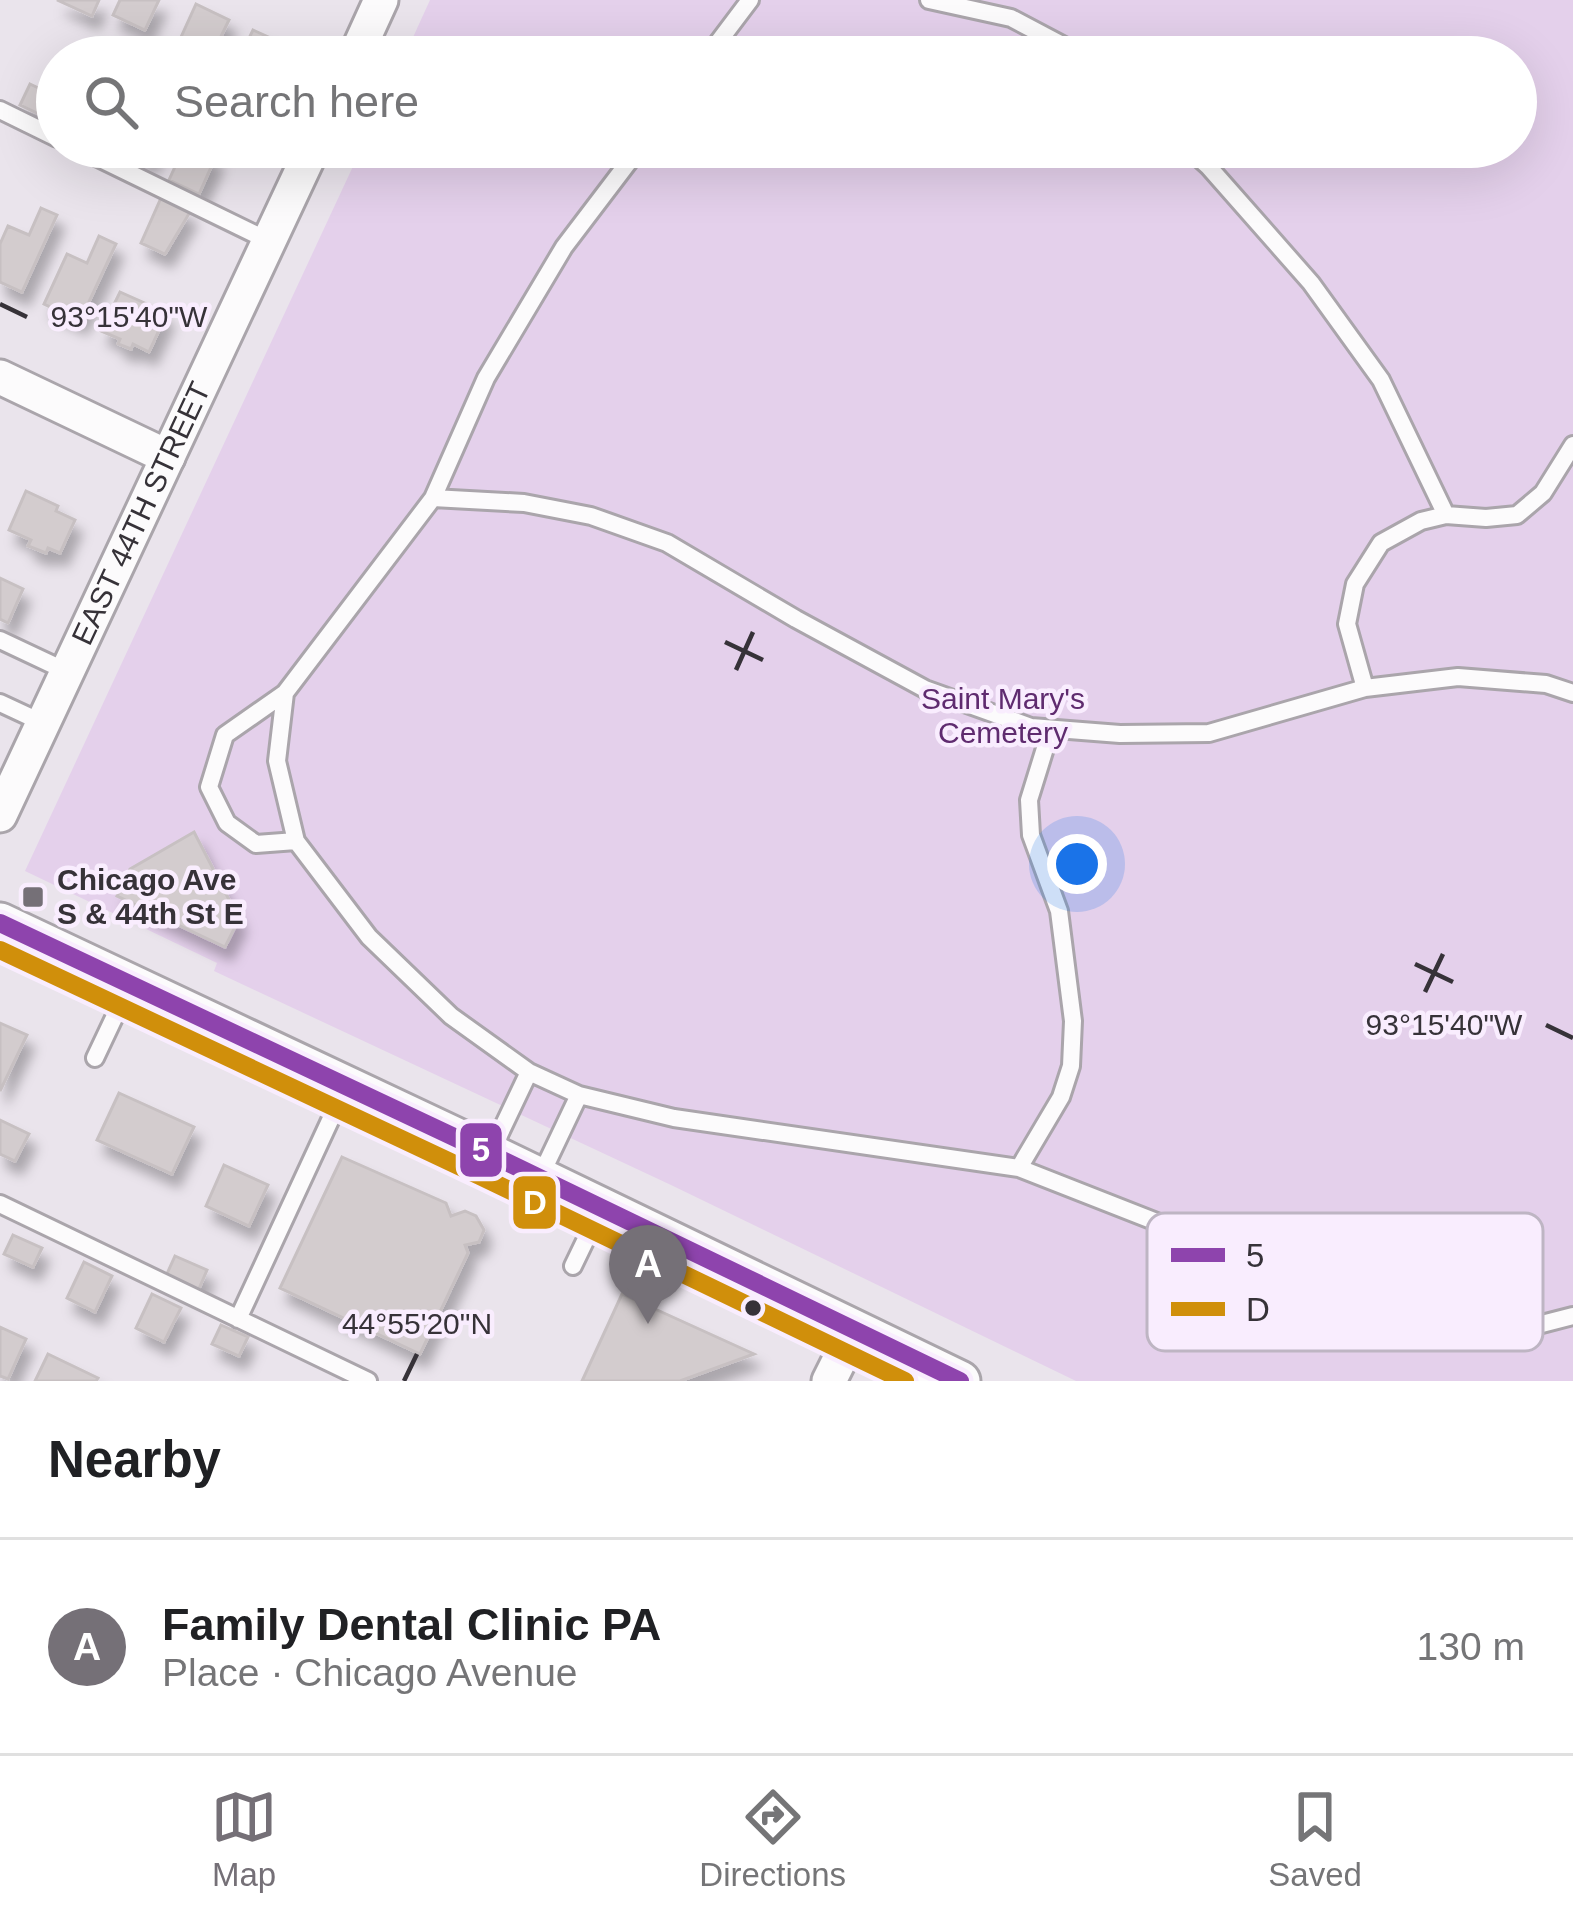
<!DOCTYPE html>
<html lang="en">
<head>
<meta charset="utf-8">
<style>
  :root { --surface:#fff; --page:#f2f2f2; --text:#202124; --muted:#757577; --line:#e0e0e0; --accent:#757077 }
  body { margin:0; font-family:Helvetica,sans-serif; background:var(--page); color:var(--text) }
  .you { position:absolute; left:1077px; top:864px; width:42px; height:42px; margin:-30px; border:9px solid #fff; border-radius:50%; background:#1a73e8; box-shadow:0 0 0 18px #1a73e833 }
  .badge { display:grid; place-items:center; width:78px; height:78px; border-radius:50%; background:var(--accent); color:#fff; font-size:39px; font-weight:700 }
  .pin { position:absolute; translate:-50% -99px; filter:drop-shadow(0 3px 6px #0008) }
  .pin::after { content:''; position:absolute; top:63px; width:42px; height:36px; background:inherit; clip-path:polygon(0 0,100% 0,50% 100%) }
  .list { margin:0; padding:0; list-style:none }
  h2 { display:flex; justify-content:space-between; align-items:center; height:156px; margin:0; padding:0 48px; font-size:51px }
  h2 small { font-size:39px; font-weight:400; color:var(--muted) }
  .list li { display:grid; grid-template-columns:78px 1fr auto; gap:36px; align-items:center; box-sizing:border-box; height:216px; padding:0 48px; border-top:3px solid var(--line) }
  .list b { display:block; font-size:45px; white-space:nowrap }
  .list p { margin:0; font-size:39px; white-space:nowrap; color:var(--muted) }
  .list em { font-size:39px; font-style:normal; color:var(--muted) }
  .icon { flex:none; width:66px; height:66px; fill:none; stroke:currentColor; stroke-width:2; stroke-linecap:round; stroke-linejoin:round }
  .map { position:relative; flex:none; width:1573px; height:1381px; overflow:hidden }
  .search { position:absolute; background:var(--surface); box-shadow:0 12px 48px #0002; left:36px; right:36px; top:36px; height:132px; display:flex; align-items:center; gap:30px; box-sizing:border-box; padding:0 42px; border-radius:66px; color:var(--muted); font-size:45px }
  .sheet { height:372px; background:var(--surface) }
  nav { display:flex; justify-content:space-around; align-items:center; box-sizing:border-box; height:168px; border-top:3px solid var(--line); background:var(--surface); font-size:33px; color:var(--muted) }
  nav a { display:grid; justify-items:center; gap:6px }
  nav .on { color:var(--accent) }
  .map>svg:first-child { display:block }
  .green { fill:#e4d0eb }
  .building { fill:#d3ccce; stroke:#c7c0c2; stroke-width:3; filter:url(#shadow) }
  .lines { fill:none; stroke-linecap:round; stroke-linejoin:round }
  .service-casing { stroke:#aaa5ab; stroke-width:22 }
  .minor-casing { stroke:#aaa5ab; stroke-width:39 }
  .tertiary-casing { stroke:#aaa5ab; stroke-width:45 }
  .service { stroke:#fcfbfc; stroke-width:16 }
  .minor { stroke:#fcfbfc; stroke-width:33 }
  .tertiary { stroke:#fcfbfc; stroke-width:39 }
  .bus-1-casing { stroke:#f9edfe; stroke-width:27 }
  .bus-2-casing { stroke:#f9edfe; stroke-width:27 }
  .bus-1 { stroke:#8e44ad; stroke-width:18 }
  .bus-2 { stroke:#d08f0b; stroke-width:18 }
  .ticks { fill:none; stroke:#363238; stroke-width:4.5 }
  .poi-dot { fill:#757077; stroke:#f9edfe; stroke-width:4.5 }
  .bus-dot { fill:#363238; stroke:#f9edfe; stroke-width:4.5 }
  .labels { text-anchor:middle; stroke-width:9; stroke-linejoin:round; paint-order:stroke }
  .street-label { font-size:30px; fill:#363238; stroke:#f9edfe }
  .park-label { font-size:30px; fill:#5f2b6f; stroke:#f9edfe }
  .poi-label { font-size:30px; font-weight:bold; fill:#363238; stroke:#f9edfe; text-anchor:start }
  .key { fill:#f9edfe; stroke:#beb5c3; stroke-width:3 }
  .key-label { font-size:33px; fill:#363238 }
  .ticks-label { font-size:30px; text-anchor:middle; fill:#363238; stroke:#f9edfe; stroke-width:9; stroke-linejoin:round; paint-order:stroke }
  .line-badge { stroke:#f9edfe; stroke-width:4.5 }
  .badge-label { font-size:33px; text-anchor:middle; font-weight:bold; fill:#fff }
</style>
</head>
<body>
<div class="map">
<svg width="1573" height="1381" viewBox="0 0 1573 1381">
  <defs>
    <filter id="shadow"><feDropShadow dx="7" dy="13" stdDeviation="6" flood-color="#0004"/></filter>
  </defs>
  <rect width="100%" height="100%" fill="#eae4ec"/>
  <path class="green" d="M430,0H1573V1381H1076L671,1185L214,971L217,963L25,871L362,147H1516V57H404Z"/>
  <path class="building" d="M57,0H99L92,16Z
    M120,0H159L145,30L113,15Z
    M196,4L229,20L211,57H172Z
    M253,30L286,45L281,57H240Z
    M30,84L57,97V109L52,120L20,105Z
    M121,147H156L150,160Z
    M184,147H197L216,156L199,194L169,180Z
    M161,198L190,212L165,254L141,243Z
    M41,208L57,215L22,292L0,282V244L8,226L29,235Z
    M99,236L116,244L80,321L44,304L67,254L87,263Z
    M120,292L167,313L149,352L133,344L131,349L118,344L120,339L101,331Z
    M26,491L58,506L56,511L75,520L60,553L48,548L46,553L28,546L31,540L9,530Z
    M0,578L23,589L8,623L0,619Z
    M194,832L239,919L225,947L117,896L130,869Z
    M0,1023L27,1035L0,1091Z
    M119,1093L194,1127L172,1174L97,1140Z
    M0,1120L29,1134L15,1161L0,1154Z
    M342,1157L446,1203L451,1216L465,1211L476,1216L484,1230L479,1242L465,1245L468,1253L420,1354L280,1288Z
    M224,1165L268,1185L249,1226L206,1206Z
    M13,1235L42,1248L33,1267L4,1254Z
    M175,1256L207,1270L198,1291L166,1276Z
    M84,1262L112,1276L95,1312L67,1298Z
    M152,1294L181,1308L164,1342L136,1328Z
    M622,1294L754,1354L680,1381H582Z
    M221,1325L248,1337L239,1356L212,1344Z
    M0,1327L26,1339L8,1379L0,1376Z
    M48,1354L98,1378L96,1381H35Z"/>
  <g class="lines">
    <g class="service-casing">
      <path id="service" d="M929,0L1011,18L1085,57
        M707,57L750,0
        M0,110L57,138
        M76,147L269,241
        M640,147L564,247L486,378L433,498L285,693L277,761L296,841L369,937L451,1016L529,1072L579,1095L674,1118L1019,1168L1386,1312L1459,1326H1534L1573,1316
        M1187,147L1208,166L1311,283L1381,380L1446,515
        M433,498L524,503L591,516L667,543L796,619L925,689L1031,727L1120,734L1209,733L1365,688L1458,677L1546,684L1573,693
        M0,640L68,672
        M1365,688L1347,624L1355,584L1381,543L1421,521L1446,515L1486,518L1517,515L1543,493L1573,445
        M285,693L225,735L209,787L227,823L256,844L296,841
        M0,703L43,723
        M95,1058L130,984
        M491,1152L529,1072
        M1019,1168L1061,1097L1071,1066L1073,1021L1059,911L1031,835L1029,800L1051,729
        M540,1177L579,1095
        M0,1204L368,1381
        M573,1266L601,1208
        M238,1319L346,1086"/>
    </g>
    <g class="minor-casing">
      <g id="minor">
        <path d="M355,57L381,0"/>
        <path d="M0,377L168,457"/>
        <path id="s1" d="M0,815L313,147"/>
        <path d="M829,1381L854,1331"/>
      </g>
    </g>
    <g class="tertiary-casing">
      <path id="tertiary" d="M0,923L490,1154L960,1381"/>
    </g>
    <use href="#service" class="service"/>
    <use href="#minor" class="minor"/>
    <use href="#tertiary" class="tertiary"/>
    <g class="bus-1-casing">
      <path id="bus-1" d="M0,923L490,1154L960,1381"/>
    </g>
    <g class="bus-2-casing">
      <path id="bus-2" d="M0,950L480,1176L905,1381"/>
    </g>
    <use href="#bus-1" class="bus-1"/>
    <use href="#bus-2" class="bus-2"/>
  </g>
  <path class="ticks" d="M0,304L27,317M725,642L763,660M736,670L753,632M1415,964L1453,982M1425,992L1443,954M1546,1025L1573,1038M404,1381L417,1354"/>
  <rect class="poi-dot" x="21" y="885" width="24" height="24" rx="6"/>
  <circle class="bus-dot" cx="753" cy="1308" r="10"/>
  <g class="labels">
    <g class="street-label">
      <text dy="10" stroke="none"><textPath href="#s1" startOffset="333">EAST 44TH STREET</textPath></text>
    </g>
    <g class="park-label">
      <text x="1003" y="709">Saint Mary's<tspan x="1003" dy="34">Cemetery</tspan></text>
    </g>
    <g class="poi-label">
      <text x="57" y="890">Chicago Ave<tspan x="57" dy="34">S &amp; 44th St E</tspan></text>
    </g>
  </g>
  <rect x="1147" y="1213" width="396" height="138" rx="18" class="key"/>
  <rect x="1171" y="1248" width="54" height="14" fill="#8e44ad"/>
  <rect x="1171" y="1302" width="54" height="14" fill="#d08f0b"/>
  <g class="key-label">
    <text x="1246" y="1267">5</text>
    <text x="1246" y="1321">D</text>
  </g>
  <g class="ticks-label">
    <text x="129" y="327">93°15'40"W</text>
    <text x="1444" y="1035">93°15'40"W</text>
    <text x="417" y="1334">44°55'20"N</text>
  </g>
  <g class="line-badge">
    <rect x="458" y="1121" width="46" height="58" rx="12" fill="#8e44ad"/>
    <rect x="511" y="1174" width="47" height="57" rx="12" fill="#d08f0b"/>
  </g>
  <g class="badge-label">
    <text x="481" y="1161">5</text>
    <text x="535" y="1214">D</text>
  </g>
</svg>
<div class="you"></div>
<div class="pin badge" style="left:648px;top:1324px">A</div>
<div class="search"><svg class="icon" aria-label="search" viewBox="0 0 24 24"><circle cx="10" cy="10" r="6"/><path d="M15 15l6 6"/></svg>Search here</div>
</div>
<section class="sheet">
<h2>Nearby<small></small></h2>
<ul class="list">
<li><span class="badge">A</span><div><b>Family Dental Clinic PA</b><p>Place · Chicago Avenue</p></div><em>130 m</em></li>
</ul>
</section>
<nav>
<a class="on"><svg class="icon" aria-label="map" viewBox="0 0 24 24"><path d="M3 6l6-2 6 2 6-2v14l-6 2-6-2-6 2zM9 4v14M15 6v14"/></svg>Map</a>
<a><svg class="icon" aria-label="directions" viewBox="0 0 24 24"><path d="M12 3l9 9-9 9-9-9zM9 14v-3h6M13 9l2 2-2 2"/></svg>Directions</a>
<a><svg class="icon" aria-label="saved" viewBox="0 0 24 24"><path d="M7 4h10v16l-5-4-5 4z"/></svg>Saved</a>
</nav>
</body>
</html>
